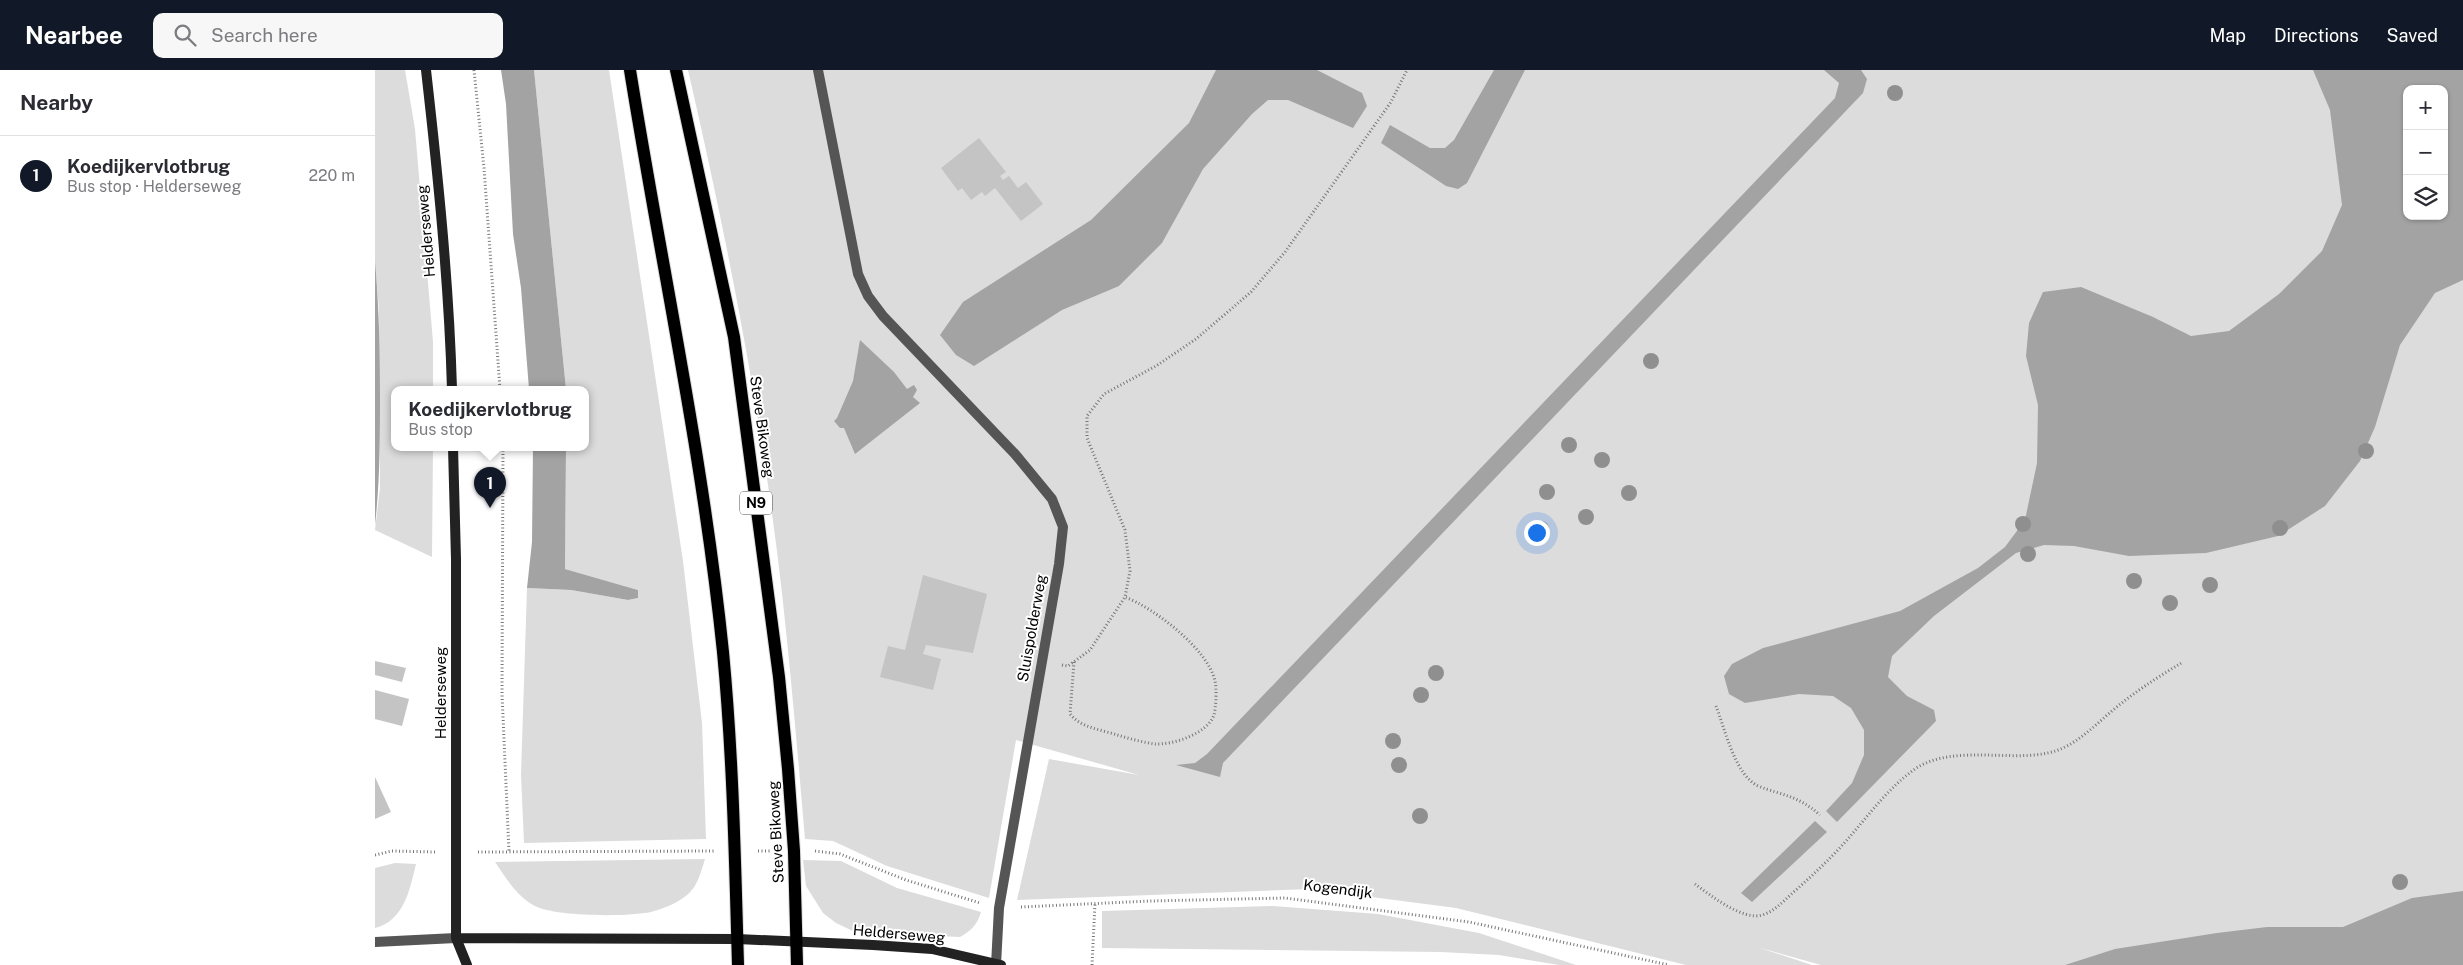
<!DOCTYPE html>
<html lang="en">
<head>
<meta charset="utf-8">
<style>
  :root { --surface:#fff; --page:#f7f7f7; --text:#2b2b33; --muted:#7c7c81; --line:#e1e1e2; --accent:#111827 }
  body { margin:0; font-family:"Public Sans",sans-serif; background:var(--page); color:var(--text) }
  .controls { position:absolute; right:15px; top:15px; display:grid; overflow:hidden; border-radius:10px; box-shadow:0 1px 4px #0004 }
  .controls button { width:45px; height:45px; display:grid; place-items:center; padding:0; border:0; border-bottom:1px solid var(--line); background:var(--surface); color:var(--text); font:25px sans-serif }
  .you { position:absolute; left:1161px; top:462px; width:18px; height:18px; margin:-12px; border:4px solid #fff; border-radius:50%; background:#1a73e8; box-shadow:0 0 0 8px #1a73e833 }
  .badge { display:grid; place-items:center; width:32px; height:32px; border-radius:50%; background:var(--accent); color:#fff; font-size:16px; font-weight:700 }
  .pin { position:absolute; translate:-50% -41px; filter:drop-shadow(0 1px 2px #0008) }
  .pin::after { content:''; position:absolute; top:26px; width:18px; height:15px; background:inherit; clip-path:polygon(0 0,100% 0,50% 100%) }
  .popup { position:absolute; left:16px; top:316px; width:198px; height:65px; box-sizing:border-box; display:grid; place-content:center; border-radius:10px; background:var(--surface); filter:drop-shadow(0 1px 4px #0005); font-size:16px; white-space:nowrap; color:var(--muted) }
  .popup b { font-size:19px; color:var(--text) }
  .popup::after { content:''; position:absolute; left:50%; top:100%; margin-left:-10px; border:10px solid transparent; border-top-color:var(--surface) }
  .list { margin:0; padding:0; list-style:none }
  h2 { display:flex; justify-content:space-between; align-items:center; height:65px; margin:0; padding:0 20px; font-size:21px }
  h2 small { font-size:16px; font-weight:400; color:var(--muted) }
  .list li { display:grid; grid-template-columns:32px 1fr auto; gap:15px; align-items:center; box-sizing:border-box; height:80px; padding:0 20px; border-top:1px solid var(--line) }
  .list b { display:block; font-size:19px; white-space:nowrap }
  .list p { margin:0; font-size:16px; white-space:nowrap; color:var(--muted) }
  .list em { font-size:16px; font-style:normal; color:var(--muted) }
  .icon { flex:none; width:28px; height:28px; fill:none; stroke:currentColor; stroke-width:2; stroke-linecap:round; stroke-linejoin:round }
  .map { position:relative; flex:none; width:2088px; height:895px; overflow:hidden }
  header { display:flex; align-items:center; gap:30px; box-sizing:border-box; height:70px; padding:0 25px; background:var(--accent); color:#fff }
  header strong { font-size:24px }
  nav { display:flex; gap:28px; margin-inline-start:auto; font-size:18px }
  .search { width:350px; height:45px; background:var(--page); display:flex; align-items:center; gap:12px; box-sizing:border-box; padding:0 18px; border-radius:10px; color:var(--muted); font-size:19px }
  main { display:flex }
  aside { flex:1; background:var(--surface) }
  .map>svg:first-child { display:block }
  .green { fill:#dcdcdc; fill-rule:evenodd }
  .water { fill:#a3a3a3; fill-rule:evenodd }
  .building { fill:#c4c4c4 }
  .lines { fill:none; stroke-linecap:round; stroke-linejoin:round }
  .primary-casing { stroke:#dbdbdb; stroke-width:14 }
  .path { stroke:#777; stroke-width:3; stroke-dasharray:1 2.5; stroke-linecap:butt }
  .lane { stroke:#555; stroke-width:10 }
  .secondary { stroke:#222; stroke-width:10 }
  .primary { stroke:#000; stroke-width:12 }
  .tree { fill:#8f8f8f }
  .labels { text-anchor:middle; stroke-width:4; stroke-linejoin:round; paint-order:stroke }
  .shield { fill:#fff; stroke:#4c4c4c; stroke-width:1 }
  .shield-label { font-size:14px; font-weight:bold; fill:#000 }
  .street-label { font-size:15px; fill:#000; stroke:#fff }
</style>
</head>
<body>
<header>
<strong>Nearbee</strong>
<div class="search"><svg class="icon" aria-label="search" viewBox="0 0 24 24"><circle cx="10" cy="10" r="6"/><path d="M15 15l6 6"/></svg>Search here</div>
<nav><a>Map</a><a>Directions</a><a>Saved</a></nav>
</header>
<main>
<aside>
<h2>Nearby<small></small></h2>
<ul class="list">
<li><span class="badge">1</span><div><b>Koedijkervlotbrug</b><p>Bus stop · Helderseweg</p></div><em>220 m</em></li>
</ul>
</aside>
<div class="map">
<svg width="2088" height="895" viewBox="0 0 2088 895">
  <rect width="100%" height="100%" fill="#fff"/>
  <path class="green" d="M0,0H30L40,59L58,272V319H20V377H58L57,487L0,460L5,418V360L4,239L0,191Z
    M159,0H234L308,491L327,653L331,769L149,773L146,705L152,518L196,520L253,530L263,528V520L190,499L191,377H210V319H191Z
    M313,0H2088V874L2047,895H1446L1382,877L1437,895H1311L1081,838L935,819L642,830L674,689L764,705L641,670L614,828L512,796L458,771L430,769C423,687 416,605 407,523C387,347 353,173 313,0ZM2032,19H2069V146H2032Z
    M330,789C325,805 322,819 308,828C298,835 287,839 276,842C252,847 178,847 158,835C140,824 131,808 120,792Z
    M428,790L466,791L522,818L606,842C602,855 597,860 585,867L480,862L461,853L448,843L431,816Z
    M20,793L41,794C35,819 29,851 0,858V798Z
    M898,836L1003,844L1104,863L1201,895H1184L1124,885L1066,882L727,878V841Z"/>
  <path class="water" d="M126,0H159L191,319H154L146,218L138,164L131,34Z
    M841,0H942L987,23L992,36L978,58L913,30H893L877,44L828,99L787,173L744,216L687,240L599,296L581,285L565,265L588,232L716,150L814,53Z
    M1119,0H1150L1092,113L1083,119L1071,116L1006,73L1015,55L1055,78H1070L1079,70Z
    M1449,0H1486L1492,9L1488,23L848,693L845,707L801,695L820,693L832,684L1460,28L1464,13Z
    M1938,0H2088V210L2060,223L2025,275L2000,357L1985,391L1950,436L1903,466L1831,483L1754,486L1699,476L1669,475L1641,483L1559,546L1517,586L1513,607L1532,626L1559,640L1561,651L1462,752L1451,741L1477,713L1489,685V660L1476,638L1458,626L1424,624L1370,633L1354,624L1349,606L1357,594L1388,578L1525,541L1603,498L1630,477L1650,450L1662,393L1663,335L1651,286L1654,253L1668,222L1706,217L1778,247L1816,266L1854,261L1904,224L1947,181L1967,135L1955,40ZM2032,19H2069V146H2032Z
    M0,191C4,236 5,280 5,325C5,369 5,412 0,455Z
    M485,270L519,302L532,319L539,315L542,320L538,327L545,333L480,384L469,358H465L459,351L462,348L478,311Z
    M158,377H191L190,499L263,520V528L253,530L196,520L152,518L157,472Z
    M1440,751L1452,762L1377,832L1366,823Z
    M2088,821V895H1690L1740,879L1842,863L1892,857H1968L2037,828Z"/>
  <path class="building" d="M604,68L631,102L625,106L628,110L634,106L643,118L651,112L668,134L646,151L620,118L610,126L607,122L596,130L587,118L583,121L566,98Z
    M548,505L612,524L598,583L551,575L548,584L566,589L558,620L505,607L513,576L530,580Z
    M0,591L31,598L27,612L0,605Z
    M0,620L34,629L27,656L0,649Z
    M0,707L16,742L0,749Z"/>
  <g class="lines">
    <g class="primary-casing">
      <path id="primary" d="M255,0C286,194 328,386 348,582C358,687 360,790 363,895
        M301,0L359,267L404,607L413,699L419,781L422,895"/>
    </g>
    <path class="path" d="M99,0L109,98L125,319
      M128,377L127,624L134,782
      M699,592L695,644C705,657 723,659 739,664C752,668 766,672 780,674C798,675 832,664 839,645C841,637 842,619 840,611C833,579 779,538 750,527
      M687,595L693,596L715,580L750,527L755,501L750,460L712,368V346L729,324L781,296L821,269L876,222L910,182L1016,32L1032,0
      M1341,636C1350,659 1360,705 1383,716C1409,726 1422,725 1445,745
      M383,781H396
      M440,781L465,784L531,810L605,833
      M103,782L339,781
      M0,785L17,781L61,782
      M1320,814C1335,825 1368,851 1387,845C1401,841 1410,829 1421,820C1439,804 1456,788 1472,770C1493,746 1514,717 1540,699C1581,671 1648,697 1688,678C1711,667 1728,647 1748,632C1767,617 1788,604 1808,592
      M646,837L775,831L910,828L1094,852L1294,895
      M717,895L720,833"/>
    <path class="lane" d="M443,0L483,204L493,226L508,246L640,384L677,429L688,457L684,494L624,838L621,895
      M0,872L81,868"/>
    <path class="secondary" d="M51,0C63,106 74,213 77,319
      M78,377L81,489V868L92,895
      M81,868L362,869L498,875L557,879L626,895"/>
    <use href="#primary" class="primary"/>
  </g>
  <g class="tree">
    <circle cx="1520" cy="23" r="8"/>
    <circle cx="1276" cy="291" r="8"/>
    <circle cx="1194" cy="375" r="8"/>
    <circle cx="1991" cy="381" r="8"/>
    <circle cx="1227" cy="390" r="8"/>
    <circle cx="1172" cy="422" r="8"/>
    <circle cx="1254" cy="423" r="8"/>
    <circle cx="1211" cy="447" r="8"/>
    <circle cx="1648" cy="454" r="8"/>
    <circle cx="1905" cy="458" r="8"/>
    <circle cx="1166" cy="459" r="8"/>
    <circle cx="1653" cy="484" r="8"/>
    <circle cx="1759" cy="511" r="8"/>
    <circle cx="1835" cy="515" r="8"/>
    <circle cx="1795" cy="533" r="8"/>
    <circle cx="1061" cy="603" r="8"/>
    <circle cx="1046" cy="625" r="8"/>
    <circle cx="1018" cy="671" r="8"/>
    <circle cx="1024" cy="695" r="8"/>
    <circle cx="1045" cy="746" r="8"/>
    <circle cx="2025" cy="812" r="8"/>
  </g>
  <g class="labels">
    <rect class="shield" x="365" y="421.5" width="32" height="23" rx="4"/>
    <g class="shield-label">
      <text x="381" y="438">N9</text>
    </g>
    <g class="street-label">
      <text transform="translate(51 161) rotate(-95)" y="5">Helderseweg</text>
      <text transform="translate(387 357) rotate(82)" y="5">Steve Bikoweg</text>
      <text transform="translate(657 558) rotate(-80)" y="5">Sluispolderweg</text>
      <text transform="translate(66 623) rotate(-90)" y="5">Helderseweg</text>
      <text transform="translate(401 762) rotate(-93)" y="5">Steve Bikoweg</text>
      <text transform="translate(963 819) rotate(7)" y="5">Kogendijk</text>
      <text transform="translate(524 864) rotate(5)" y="5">Helderseweg</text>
    </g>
  </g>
</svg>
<div class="controls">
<button>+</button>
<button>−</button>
<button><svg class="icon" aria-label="layers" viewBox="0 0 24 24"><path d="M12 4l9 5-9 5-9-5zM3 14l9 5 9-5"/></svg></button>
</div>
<div class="you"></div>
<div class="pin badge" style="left:115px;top:438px">1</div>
<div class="popup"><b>Koedijkervlotbrug</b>Bus stop</div>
</div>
</main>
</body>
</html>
